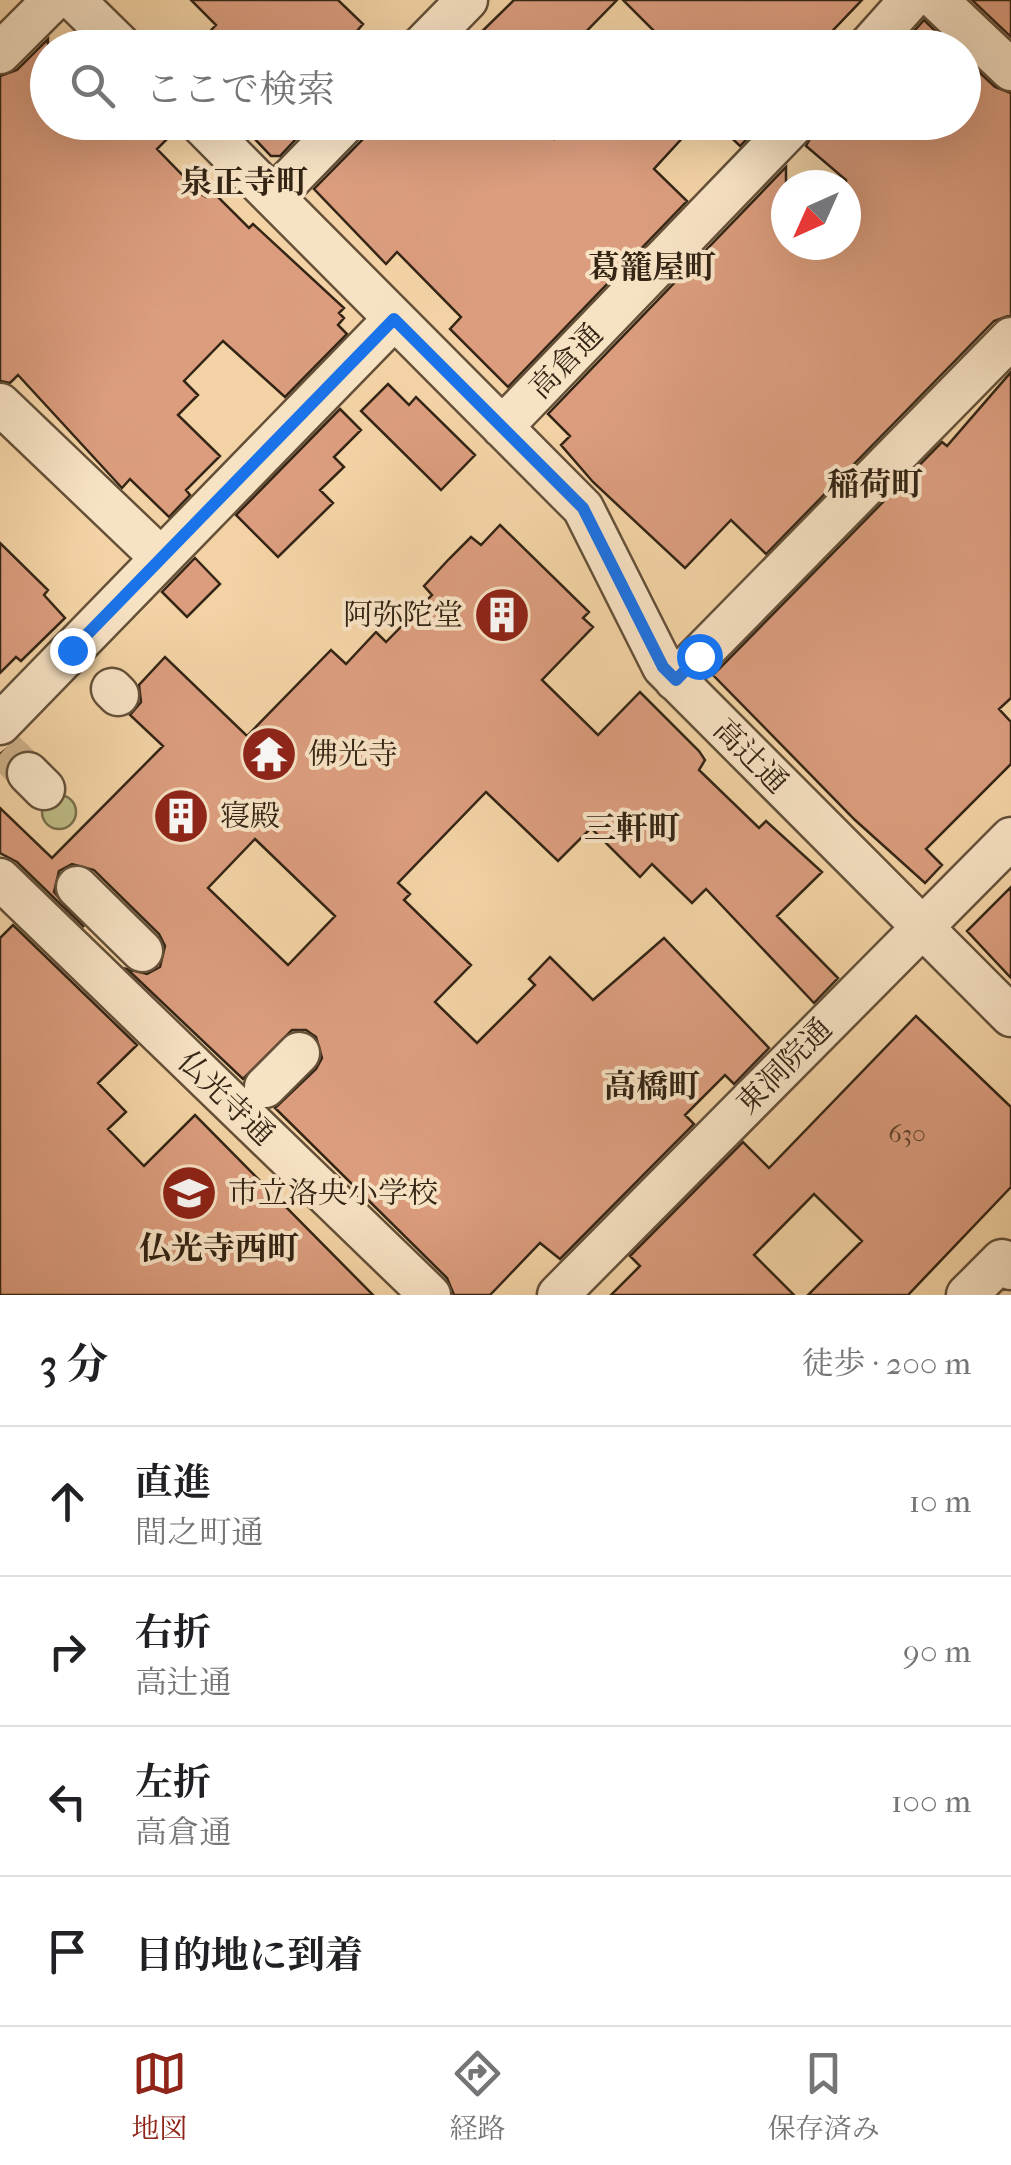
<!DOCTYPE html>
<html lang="ja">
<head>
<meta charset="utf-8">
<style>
  :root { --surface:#fff; --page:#f2f2f2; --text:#202124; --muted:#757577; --line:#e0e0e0; --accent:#8f2418 }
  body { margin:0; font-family:"IM FELL French Canon","Noto Serif JP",serif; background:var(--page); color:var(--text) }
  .compass { position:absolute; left:771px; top:170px; width:90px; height:90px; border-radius:50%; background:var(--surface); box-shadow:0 10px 40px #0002; rotate:225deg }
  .stop { position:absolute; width:30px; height:30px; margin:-22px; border:8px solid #1a73e8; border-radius:50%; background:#fff }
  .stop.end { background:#1a73e8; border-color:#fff; box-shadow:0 2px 10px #0008 }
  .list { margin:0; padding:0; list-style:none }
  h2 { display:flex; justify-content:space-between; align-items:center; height:130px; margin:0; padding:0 40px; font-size:42px }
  h2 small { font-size:32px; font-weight:400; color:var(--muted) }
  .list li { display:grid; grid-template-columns:65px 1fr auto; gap:30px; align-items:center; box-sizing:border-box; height:150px; padding:0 40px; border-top:2px solid var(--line) }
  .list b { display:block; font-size:38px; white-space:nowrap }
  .list p { margin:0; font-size:32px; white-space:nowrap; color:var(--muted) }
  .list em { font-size:32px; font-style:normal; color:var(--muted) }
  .icon { flex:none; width:55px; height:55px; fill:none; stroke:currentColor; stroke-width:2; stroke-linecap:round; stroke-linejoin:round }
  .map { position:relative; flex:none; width:1011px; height:1295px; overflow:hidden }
  .search { position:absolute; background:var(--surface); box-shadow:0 10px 40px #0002; left:30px; right:30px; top:30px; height:110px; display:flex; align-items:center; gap:25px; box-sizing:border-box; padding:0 35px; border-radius:55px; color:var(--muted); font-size:38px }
  .sheet { height:730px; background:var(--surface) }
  nav { display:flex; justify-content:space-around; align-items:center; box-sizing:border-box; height:140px; border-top:2px solid var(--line); background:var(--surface); font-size:28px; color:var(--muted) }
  nav a { display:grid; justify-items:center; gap:5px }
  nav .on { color:var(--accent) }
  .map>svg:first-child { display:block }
  .green { fill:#bdbc85; stroke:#78704d; stroke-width:2.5 }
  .building { fill:#db9d7e; stroke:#342515; stroke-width:2.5; fill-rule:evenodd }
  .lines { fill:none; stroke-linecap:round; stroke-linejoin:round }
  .minor-tunnel { stroke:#cdb088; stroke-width:40; stroke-dasharray:40 20; stroke-linecap:butt }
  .minor-casing { stroke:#645039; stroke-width:45 }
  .minor { stroke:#f7e2c4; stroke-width:40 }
  .route { stroke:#1a73e8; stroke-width:12 }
  .labels { text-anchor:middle; stroke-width:8; stroke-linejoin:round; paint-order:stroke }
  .number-label { font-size:25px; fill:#5e432f }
  .street-label { font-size:30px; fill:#342515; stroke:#f7e2c4 }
  .poi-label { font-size:30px; fill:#342515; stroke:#f7e2c4; text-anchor:start }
  .neighbourhood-label { font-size:32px; font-weight:bold; fill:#342515; stroke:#f7e2c4 }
</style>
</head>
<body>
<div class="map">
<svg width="1011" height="1295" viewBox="0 0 1011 1295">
  <rect width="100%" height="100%" fill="#f3d3a5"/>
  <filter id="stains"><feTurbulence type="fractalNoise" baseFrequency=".002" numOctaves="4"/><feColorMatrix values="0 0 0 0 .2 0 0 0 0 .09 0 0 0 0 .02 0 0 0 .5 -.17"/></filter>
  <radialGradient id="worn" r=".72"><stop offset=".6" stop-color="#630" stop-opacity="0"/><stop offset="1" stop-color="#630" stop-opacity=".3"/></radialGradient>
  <path class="green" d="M42 812a17 17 0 1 1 34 0a17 17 0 1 1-34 0Z"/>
  <path class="building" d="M191,0H338L363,24L342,48H194L216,25Z
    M514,0H617L570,48H465Z
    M623,0H862L816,48H671Z
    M972,0H1011V37Z
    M924,20L953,48H899Z
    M48,39V122H154L169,137L157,149L201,194L206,197L212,191L249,228L253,224L344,308L339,313L344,318L338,325L347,334L285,397L223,341L184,381L198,395L178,415L220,456L186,490L190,495L169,517L130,479L122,488L18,375L10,383L0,381V76L17,70Z
    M964,58L995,87L1011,93V315L994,321L766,554L731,520L685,568L593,482L561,445L570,436L548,414L786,167V245H846V180L806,146L819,122H964Z
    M264,122H312L280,156H271L251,135Z
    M369,122H537L554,139L570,122H697L654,169L687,201L508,387L450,329L461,317L397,252L386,264L314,189L363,139Z
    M715,122H763L740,146Z
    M1011,372V698L999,709L1011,722V764L926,849L942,865L925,883L855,820L713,675L942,442L947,446Z
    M388,384L409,405L416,397L475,455L441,490L361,411Z
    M340,409L361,430L334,457L344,467L320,490L333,503L278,557L236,515Z
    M500,525L589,612L583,618L593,627L542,680L598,735L640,692L699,751L705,760L699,770L759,828L766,821L822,872L777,916L838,978L814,1003L706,889L692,903L652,864L640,877L591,828L558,861L486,792L398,883L410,894L404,900L471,965L435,1002L477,1043L535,985L529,979L550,957L593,1000L664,938L769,1048L734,1084L725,1075L685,1115L694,1124L560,1259L540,1243L490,1295H454L447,1278L275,1108L316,1069L322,1058L316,1037L306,1030H292L243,1079L127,969L147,974L160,967L165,946L159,934L94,870L72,864L59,871L54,892L84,927L17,862L0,853V808L52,858L163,746L130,715L141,702L139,685L165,657L247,736L331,650L346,664L376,632L386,642L432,595L424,586L449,559L471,537L481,545ZM255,839L335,916L288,965L208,888Z
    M0,543L48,590L44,595L65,618L21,661L16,657L0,673Z
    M195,558L220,584L187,617L162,592Z
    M17,741L26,750L11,757L5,773L0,768V754Z
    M1011,887V978L967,931Z
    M13,925L137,1045L98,1083L126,1112L108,1129L144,1166L195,1115L373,1295H0V938Z
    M916,1016L1011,1107V1187L908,1295H808L862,1241L814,1194L754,1255L794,1295H611L640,1266L630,1256L743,1142L769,1168Z"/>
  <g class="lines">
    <path class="minor-tunnel" d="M4,750L28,773"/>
    <g class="minor-casing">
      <path id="minor" d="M74,0L123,48
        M937,0L1011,70
        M420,48L467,0
        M867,48L910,0
        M0,53L53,0
        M199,122L583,508L663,667L1011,1016
        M274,196L346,122
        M0,404L161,558
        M502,427L796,122
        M675,680L1011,338
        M112,689L118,695
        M0,724L394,319
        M28,773L44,789
        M0,879L430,1295
        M77,887L142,951
        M265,1087L299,1053
        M558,1295L1011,838
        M967,1295L1002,1260L1011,1269"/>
    </g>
    <use href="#minor" class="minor"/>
  </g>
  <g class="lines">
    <path class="route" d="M72,650L394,319L583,508L663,667L676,680L699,656"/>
  </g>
  <defs>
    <g id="building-disc" transform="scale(2.875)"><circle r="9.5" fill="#8f2418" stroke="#f7e2c4"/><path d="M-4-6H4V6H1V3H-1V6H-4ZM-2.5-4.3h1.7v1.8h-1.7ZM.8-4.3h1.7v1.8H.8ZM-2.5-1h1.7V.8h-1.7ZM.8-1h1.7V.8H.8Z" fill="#fff"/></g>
    <g id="temple-disc" transform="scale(2.875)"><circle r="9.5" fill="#8f2418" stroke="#f7e2c4"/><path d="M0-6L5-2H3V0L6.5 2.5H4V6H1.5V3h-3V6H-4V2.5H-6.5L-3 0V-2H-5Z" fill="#fff"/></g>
    <g id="school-disc" transform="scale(2.875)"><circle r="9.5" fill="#8f2418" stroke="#f7e2c4"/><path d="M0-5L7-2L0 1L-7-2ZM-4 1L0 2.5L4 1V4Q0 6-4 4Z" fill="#fff"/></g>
  </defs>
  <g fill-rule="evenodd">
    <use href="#building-disc" x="502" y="615"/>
    <use href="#temple-disc" x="269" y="754"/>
    <use href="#building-disc" x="181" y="816"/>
    <use href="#school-disc" x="189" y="1193"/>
  </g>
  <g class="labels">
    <g class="number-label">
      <text x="907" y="1142">630</text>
    </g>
    <g class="street-label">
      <text transform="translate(566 361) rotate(-46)" y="10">高倉通</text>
      <text transform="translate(751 756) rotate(45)" y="10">高辻通</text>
      <text transform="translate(784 1066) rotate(-45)" y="10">東洞院通</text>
      <text transform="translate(226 1098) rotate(44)" y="10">仏光寺通</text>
    </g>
    <g class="poi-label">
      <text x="463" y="625" text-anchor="end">阿弥陀堂</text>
      <text x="308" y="764">佛光寺</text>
      <text x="220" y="826">寝殿</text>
      <text x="228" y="1203">市立洛央小学校</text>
    </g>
    <g class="neighbourhood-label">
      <text x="244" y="193">泉正寺町</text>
      <text x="652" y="278">葛籠屋町</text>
      <text x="875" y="495">稲荷町</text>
      <text x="632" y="839">三軒町</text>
      <text x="652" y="1097">高橋町</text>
      <text x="219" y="1259">仏光寺西町</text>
    </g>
  </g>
  <rect width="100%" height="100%" filter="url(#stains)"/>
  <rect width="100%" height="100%" fill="url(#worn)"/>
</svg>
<svg class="compass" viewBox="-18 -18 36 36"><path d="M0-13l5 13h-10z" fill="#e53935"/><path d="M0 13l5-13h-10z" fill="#757577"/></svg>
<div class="stop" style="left:699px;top:656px"></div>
<div class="stop end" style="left:72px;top:650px"></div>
<div class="search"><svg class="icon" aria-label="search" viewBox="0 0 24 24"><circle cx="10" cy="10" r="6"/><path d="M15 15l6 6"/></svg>ここで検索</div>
</div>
<section class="sheet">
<h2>3 分<small>徒歩 · 200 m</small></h2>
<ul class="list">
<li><svg class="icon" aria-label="ahead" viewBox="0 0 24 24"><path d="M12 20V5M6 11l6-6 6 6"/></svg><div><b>直進</b><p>間之町通</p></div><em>10 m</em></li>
<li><svg class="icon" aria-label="right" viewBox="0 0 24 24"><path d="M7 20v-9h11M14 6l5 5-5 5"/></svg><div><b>右折</b><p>高辻通</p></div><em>90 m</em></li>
<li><svg class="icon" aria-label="left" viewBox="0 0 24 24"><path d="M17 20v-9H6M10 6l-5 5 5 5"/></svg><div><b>左折</b><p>高倉通</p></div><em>100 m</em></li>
<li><svg class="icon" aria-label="arrive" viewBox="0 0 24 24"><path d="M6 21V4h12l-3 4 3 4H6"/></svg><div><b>目的地に到着</b></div></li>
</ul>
</section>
<nav>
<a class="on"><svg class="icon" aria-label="map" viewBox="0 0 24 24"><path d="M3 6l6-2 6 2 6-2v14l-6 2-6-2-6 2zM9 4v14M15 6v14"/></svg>地図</a>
<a><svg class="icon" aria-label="directions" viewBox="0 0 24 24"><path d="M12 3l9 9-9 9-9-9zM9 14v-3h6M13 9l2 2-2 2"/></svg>経路</a>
<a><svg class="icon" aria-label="saved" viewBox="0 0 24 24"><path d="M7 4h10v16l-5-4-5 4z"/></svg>保存済み</a>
</nav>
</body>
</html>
